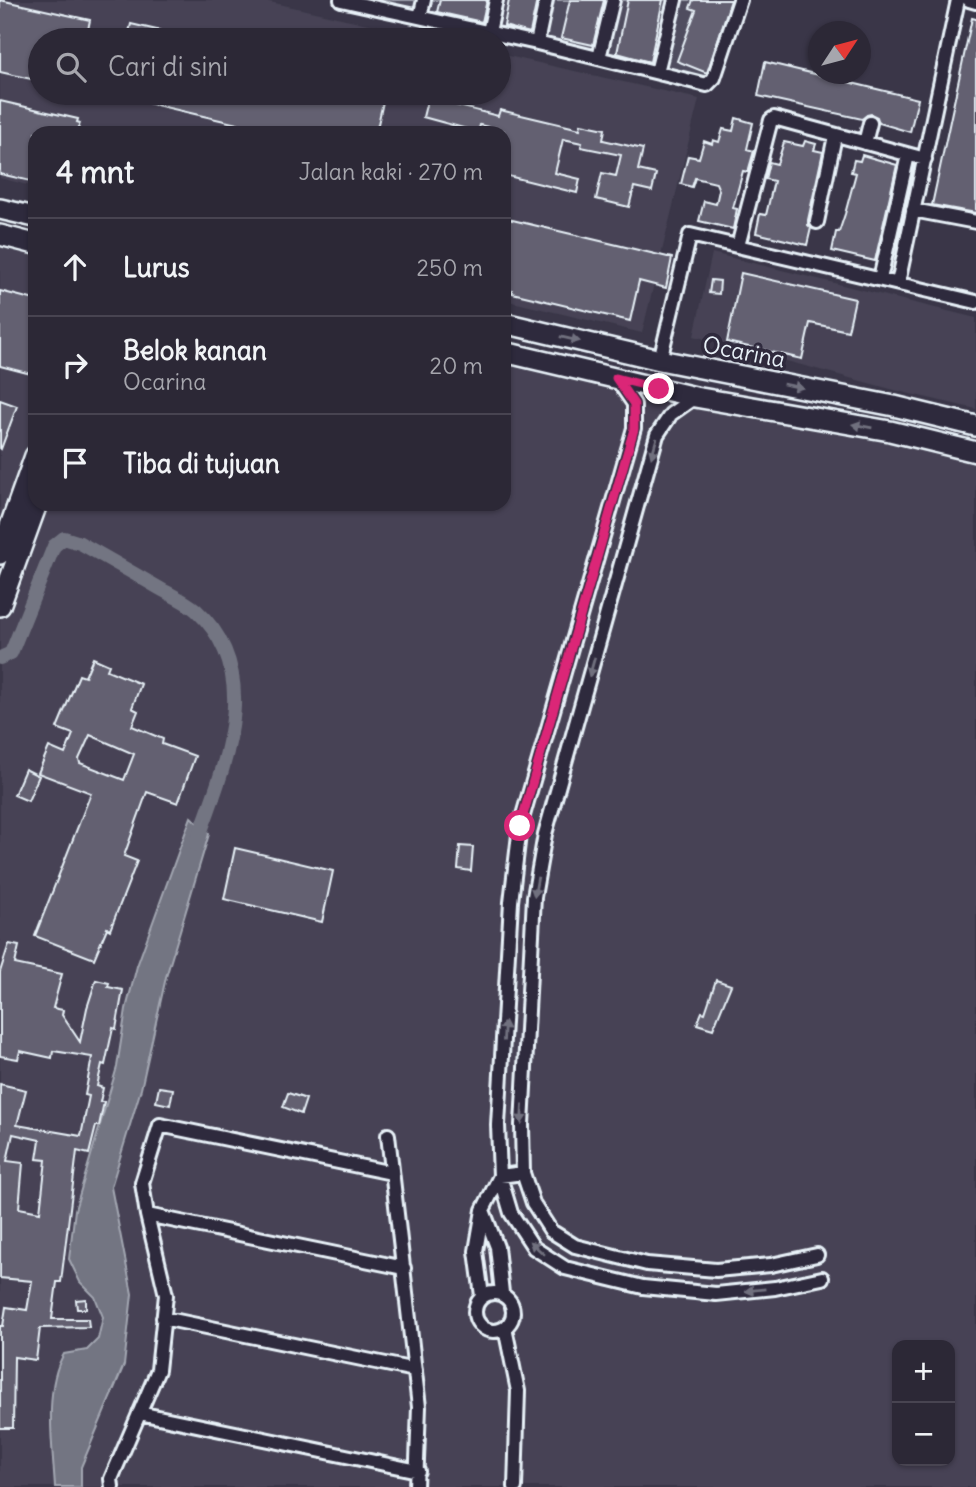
<!DOCTYPE html>
<html lang="id">
<head>
<meta charset="utf-8">
<style>
  :root { --surface:#2c2836; --page:#34303e; --text:#f1f3f6; --muted:#a6a6ad; --line:#484451 }
  body { margin:0; font-family:Delius,sans-serif; background:var(--page); color:var(--text) }
  .controls { position:absolute; right:21px; bottom:21px; display:grid; overflow:hidden; border-radius:14px; box-shadow:0 2px 5px #0004 }
  .controls button { width:63px; height:63px; display:grid; place-items:center; padding:0; border:0; border-bottom:2px solid var(--line); background:var(--surface); color:var(--text); font:35px sans-serif }
  .compass { position:absolute; left:808px; top:21px; width:63px; height:63px; border-radius:50%; background:var(--surface); box-shadow:0 2px 5px #0004; rotate:54deg }
  .stop { position:absolute; width:21px; height:21px; margin:-16px; border:5px solid #db2777; border-radius:50%; background:#fff }
  .stop.end { background:#db2777; border-color:#fff; box-shadow:0 2px 7px #0008 }
  .list { margin:0; padding:0; list-style:none }
  h2 { display:flex; justify-content:space-between; align-items:center; height:91px; margin:0; padding:0 28px; font-size:30px }
  h2 small { font-size:23px; font-weight:400; color:var(--muted) }
  .list li { display:grid; grid-template-columns:46px 1fr auto; gap:21px; align-items:center; box-sizing:border-box; height:98px; padding:0 28px; border-top:2px solid var(--line) }
  .list b { display:block; font-size:26px; white-space:nowrap }
  .list p { margin:0; font-size:23px; white-space:nowrap; color:var(--muted) }
  .list em { font-size:23px; font-style:normal; color:var(--muted) }
  .icon { flex:none; width:38px; height:38px; fill:none; stroke:currentColor; stroke-width:2; stroke-linecap:round; stroke-linejoin:round }
  .map { position:relative; flex:none; width:976px; height:1487px; overflow:hidden }
  .search { position:absolute; background:var(--surface); box-shadow:0 2px 5px #0004; left:28px; top:28px; width:483px; height:77px; display:flex; align-items:center; gap:18px; box-sizing:border-box; padding:0 24px; border-radius:38px; color:var(--muted); font-size:26px }
  .panel { position:absolute; background:var(--surface); box-shadow:0 2px 5px #0004; left:28px; top:126px; width:483px; height:385px; border-radius:21px }
  .map>svg:first-child { display:block }
  .built { fill:#464354; fill-rule:evenodd }
  .green { fill:#504e5f; stroke:#9ca0ac; stroke-width:2 }
  .water { fill:#737482; stroke:#a2a6b1; stroke-width:2 }
  .lines { fill:none; stroke-linecap:round; stroke-linejoin:round }
  .canal { stroke:#737482; stroke-width:14 }
  .building { fill:#636171; stroke:#e8f1f8; stroke-width:2; fill-rule:evenodd }
  .street-casing { stroke:#e8f1f8; stroke-width:18 }
  .secondary-casing { stroke:#e8f1f8; stroke-width:24 }
  .street { stroke:#2f2a3d; stroke-width:12 }
  .secondary { stroke:#2f2a3d; stroke-width:19 }
  .oneway { fill:#70707e }
  .route { stroke:#db2777; stroke-width:9 }
  .labels { text-anchor:middle; stroke-width:7; stroke-linejoin:round; paint-order:stroke }
  .street-label { font-size:23px; fill:#e8f1f8; stroke:#2f2a3d }
</style>
</head>
<body>
<div class="map">
<svg width="976" height="1487" viewBox="0 0 976 1487">
  <rect width="100%" height="100%" fill="#3a3648"/>
  <filter id="ink" filterUnits="userSpaceOnUse"><feTurbulence type="fractalNoise" baseFrequency=".0143" numOctaves="2"/><feDisplacementMap in="SourceGraphic" scale="14" xChannelSelector="R" yChannelSelector="G"/><feConvolveMatrix kernelMatrix="1 2 1 2 8 2 1 2 1" color-interpolation-filters="sRGB"/></filter>
  <g filter="url(#ink)">
    <path class="built" d="M0,0H261L439,40H40V93H499V54L699,99L642,333L504,300V133H35V187L0,178Z
      M0,235L35,244V504H504V352L976,452V1487H0ZM897,1345H950V1461H897Z
      M712,253L976,318V409L902,392L694,336Z"/>
    <path class="green" d="M345,0H738L708,81Z"/>
    <path class="water" d="M191,817L209,834L166,977L141,1089L111,1187L132,1294L124,1365L81,1467V1487H55C53,1449 43,1388 64,1354L87,1350L98,1339L103,1317L95,1297L80,1282L69,1259L75,1210L117,1067L126,1009L137,966Z"/>
    <g class="lines">
      <path class="canal" d="M0,658L11,653L54,546L64,538L80,543C107,558 133,573 159,588C171,595 186,601 196,610C267,675 222,771 196,845"/>
    </g>
    <path class="building" d="M0,0L90,20L86,40H40V81L0,72Z
      M440,0H487L482,22L437,12Z
      M509,0H537L530,33L504,26Z
      M570,0H604L593,45L561,38Z
      M628,0H663L650,62L617,53Z
      M693,0H731L707,73L677,61L696,10L690,8Z
      M972,18L976,19V213L932,205Z
      M131,24L183,36V40H127Z
      M765,62L918,99L910,132L879,123L877,117L871,114L867,115L862,119L758,96Z
      M123,93H385L376,133H276L122,97Z
      M429,93L444,96L447,103L498,116L500,110L580,129L581,124L605,129L603,140L643,149L638,170L656,174L652,191L634,187L629,207L596,199L602,173L616,176L621,155L581,147L582,143L563,139L555,173L580,179L577,193L504,175V131L480,125L478,132L423,117Z
      M0,101L78,119L77,122L80,123L77,133H35V182L0,174Z
      M736,118L753,123L747,149L754,151L748,172L743,171L740,182L733,208L737,209L733,229L699,221L704,201L716,204L719,190L716,183L695,178L692,187L681,184L688,156L699,158L704,141L712,144L713,140L719,142L723,129L733,131Z
      M805,141L816,144L814,150L823,152L808,220V225L811,228L807,245L756,233L760,214L766,215L774,181L765,179L769,162L777,164L784,142L803,146Z
      M862,155L897,165L875,261L832,251L836,232H839L845,214L856,173L851,172L854,160L860,161Z
      M504,218L672,258L666,288L639,281L630,321L512,293V290L504,288Z
      M741,273L855,299L848,331L810,323L802,359L727,342Z
      M711,280L720,281L719,294L709,293Z
      M0,291L35,300V358L31,374L0,366Z
      M0,400L17,406L1,449L0,448Z
      M93,658L109,665L107,670L141,684L132,708L138,711L132,726L163,739L162,744L195,756L178,803L147,792L124,856L137,861L110,930L107,928L94,959L35,936L91,793L38,773L49,747L65,754L73,734L57,728L79,675L85,677ZM90,735L134,754L124,780L80,763L79,759Z
      M25,769L39,776L28,801L14,795Z
      M460,846L473,847L471,871L458,869Z
      M235,848L333,871L322,922L224,899Z
      M9,944L19,946L15,964L62,974L53,1008L63,1010L62,1015L80,1042L87,1008L96,980L109,983L108,987L123,990L116,1029L113,1028L105,1065L102,1064L97,1086L103,1088L100,1102H104L99,1126H96L89,1154L77,1151L61,1282H57L52,1319H88L89,1327L40,1328L36,1360L14,1357L13,1428H0V1326H3L6,1307L27,1310L32,1281L0,1278V1084L26,1090L17,1125L81,1136L89,1096L85,1095L92,1057L53,1051L52,1058L20,1051L18,1059L0,1056V972ZM13,1134L40,1140L37,1159L46,1160L40,1212L19,1208L23,1163L7,1161Z
      M716,980L731,985L713,1029L697,1024L702,1012L705,1013Z
      M159,1087L173,1089L170,1105L156,1102Z
      M288,1093L306,1099L301,1114L283,1107Z
      M86,1299V1309H77L76,1300Z"/>
    <g class="lines">
      <g class="street-casing">
        <path id="street" d="M341,0L537,43L707,85L714,78L740,0
          M969,0L976,2
          M420,17L424,0
          M489,32L496,0
          M537,43L546,0
          M599,58L613,0
          M657,72L675,0
          M865,143L870,123
          M913,210L976,222
          M817,222L835,136
          M738,246L771,120L774,118L925,159
          M880,279L908,155
          M898,283L958,0
          M660,360L690,235L976,302
          M616,378L634,404V428L520,826L511,902L498,1125L500,1176L511,1213L534,1248L565,1268L643,1287L716,1294L775,1288L822,1278
          M695,397L671,414L657,435L545,834L534,897L522,1125L523,1173L533,1203L551,1231L575,1246L647,1264L716,1270L771,1265L817,1255
          M388,1135L419,1407L416,1487
          M483,1210L497,1247L502,1293
          M147,1215L404,1268
          M475 1312a19 19 0 1 1 38 0a19 19 0 1 1-38 0Z
          M482,1296L476,1251L483,1210L500,1176L523,1173
          M163,1318L415,1370
          M505,1328L518,1391L515,1487
          M139,1413L418,1471
          M112,1487L111,1479L158,1370L166,1295L147,1215L142,1183L160,1125L392,1173"/>
      </g>
      <g class="secondary-casing">
        <path id="secondary" d="M0,209L35,217
          M0,235L35,244
          M504,323L660,360L894,406L976,426
          M504,352L695,397L890,431L976,452
          M0,554L35,456
          M0,606L37,504"/>
      </g>
      <use href="#street" class="street"/>
      <use href="#secondary" class="secondary"/>
    </g>
    <defs><path id="oneway-solid" d="M-6-.8H1V-3.2L6.5 0L1 3.2V.8H-6Z" transform="scale(1.75)"/></defs>
    <g class="oneway">
      <use href="#oneway-solid" transform="translate(570 339) rotate(13)"/>
      <use href="#oneway-solid" transform="translate(793 386) rotate(11)"/>
      <use href="#oneway-solid" transform="translate(862 426) rotate(-170)"/>
      <use href="#oneway-solid" transform="translate(654 448) rotate(106)"/>
      <use href="#oneway-solid" transform="translate(592 667) rotate(106)"/>
      <use href="#oneway-solid" transform="translate(536 887) rotate(100)"/>
      <use href="#oneway-solid" transform="translate(504 1031) rotate(-87)"/>
      <use href="#oneway-solid" transform="translate(522 1114) rotate(93)"/>
      <use href="#oneway-solid" transform="translate(537 1248) rotate(-138)"/>
      <use href="#oneway-solid" transform="translate(755 1290) rotate(174)"/>
    </g>
  </g>
  <g class="lines" filter="url(#ink)">
    <path class="route" d="M520,826L634,429V404L616,378L659,389"/>
  </g>
  <g class="labels">
    <g class="street-label">
      <text transform="translate(744 352) rotate(11)" y="8">Ocarina</text>
    </g>
  </g>
</svg>
<div class="controls">
<button>+</button>
<button>−</button>
</div>
<svg class="compass" viewBox="-18 -18 36 36"><path d="M0-13l5 13h-10z" fill="#e53935"/><path d="M0 13l5-13h-10z" fill="#a6a6ad"/></svg>
<div class="stop" style="left:520px;top:826px"></div>
<div class="stop end" style="left:659px;top:389px"></div>
<div class="search"><svg class="icon" aria-label="search" viewBox="0 0 24 24"><circle cx="10" cy="10" r="6"/><path d="M15 15l6 6"/></svg>Cari di sini</div>
<section class="panel">
<h2>4 mnt<small>Jalan kaki · 270 m</small></h2>
<ul class="list">
<li><svg class="icon" aria-label="ahead" viewBox="0 0 24 24"><path d="M12 20V5M6 11l6-6 6 6"/></svg><div><b>Lurus</b></div><em>250 m</em></li>
<li><svg class="icon" aria-label="right" viewBox="0 0 24 24"><path d="M7 20v-9h11M14 6l5 5-5 5"/></svg><div><b>Belok kanan</b><p>Ocarina</p></div><em>20 m</em></li>
<li><svg class="icon" aria-label="arrive" viewBox="0 0 24 24"><path d="M6 21V4h12l-3 4 3 4H6"/></svg><div><b>Tiba di tujuan</b></div></li>
</ul>
</section>
</div>
</body>
</html>
